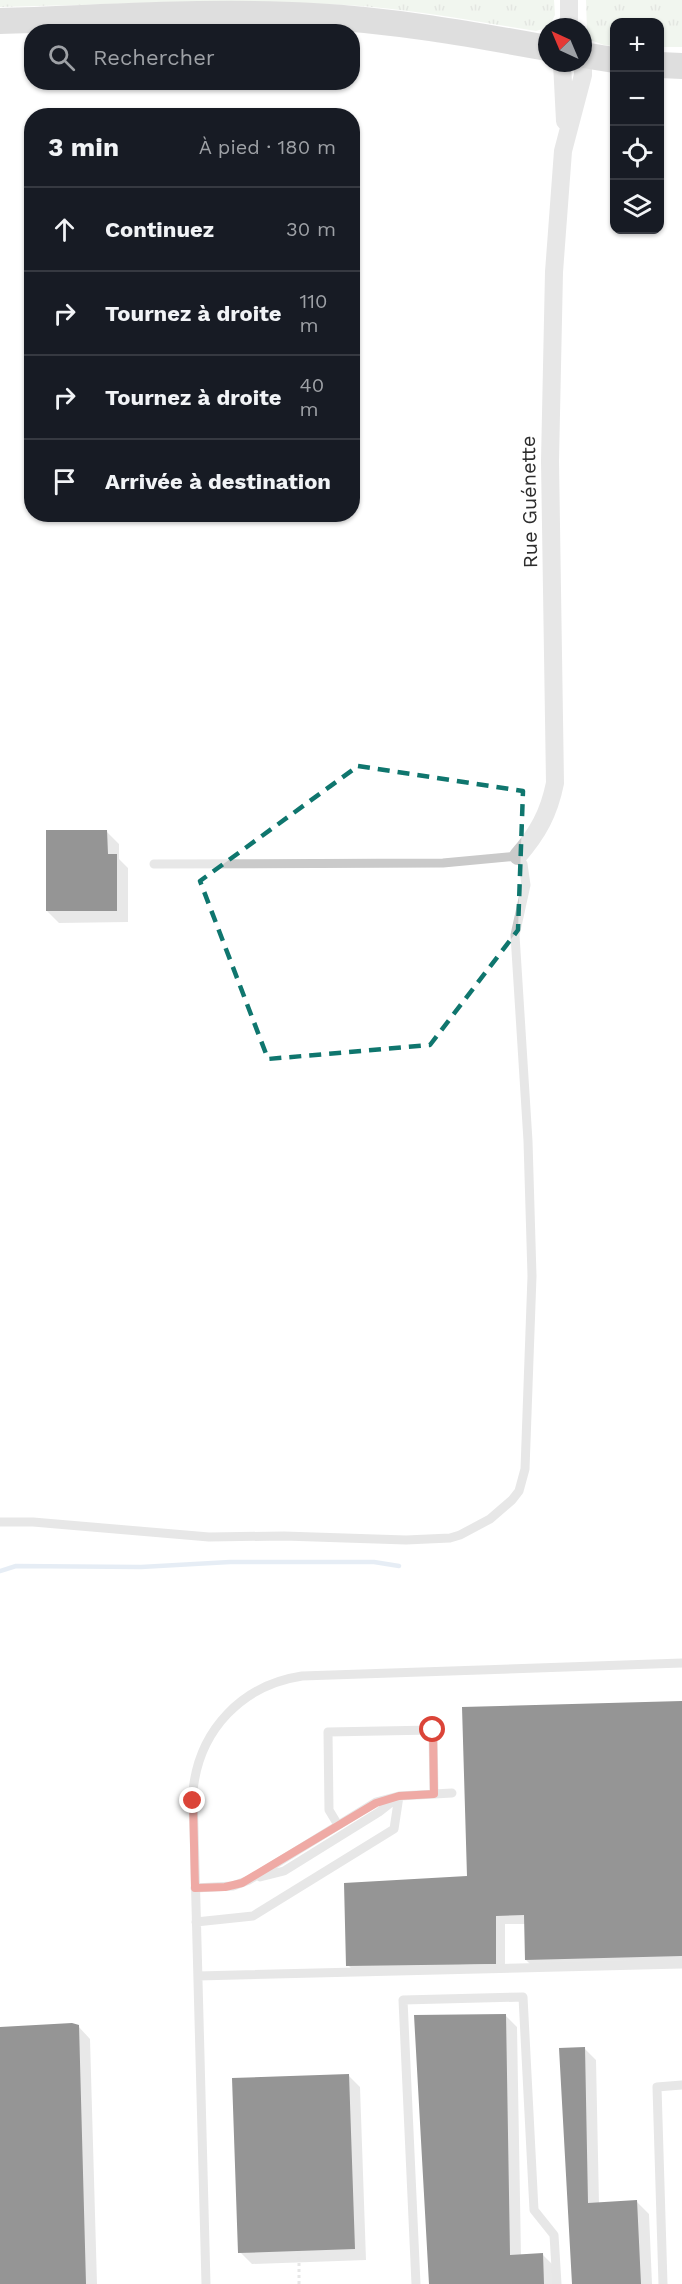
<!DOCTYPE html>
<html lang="fr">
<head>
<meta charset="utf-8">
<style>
  :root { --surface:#171b24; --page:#20242c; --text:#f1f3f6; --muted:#9ea1a6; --line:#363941 }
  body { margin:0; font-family:"Work Sans",sans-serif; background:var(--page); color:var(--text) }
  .controls { position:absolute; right:18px; top:18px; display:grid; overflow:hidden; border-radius:12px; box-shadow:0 2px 4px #0004 }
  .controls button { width:54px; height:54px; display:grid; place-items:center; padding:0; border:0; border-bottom:2px solid var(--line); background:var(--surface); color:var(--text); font:30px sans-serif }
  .compass { position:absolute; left:538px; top:18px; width:54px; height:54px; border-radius:50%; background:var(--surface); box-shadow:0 2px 4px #0004; rotate:316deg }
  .stop { position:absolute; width:18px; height:18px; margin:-14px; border:4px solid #db4438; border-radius:50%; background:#fff }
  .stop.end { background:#db4438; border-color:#fff; box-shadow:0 2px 6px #0008 }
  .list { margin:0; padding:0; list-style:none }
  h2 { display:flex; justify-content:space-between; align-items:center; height:78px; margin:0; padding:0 24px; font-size:26px }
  h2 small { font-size:20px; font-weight:400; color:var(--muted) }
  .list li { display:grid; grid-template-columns:39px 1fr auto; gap:18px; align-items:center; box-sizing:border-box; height:84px; padding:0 24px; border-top:2px solid var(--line) }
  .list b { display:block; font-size:22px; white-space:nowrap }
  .list em { font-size:20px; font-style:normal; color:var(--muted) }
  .icon { flex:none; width:33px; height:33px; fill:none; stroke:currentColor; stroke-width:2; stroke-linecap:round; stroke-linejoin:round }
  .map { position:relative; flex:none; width:682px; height:2284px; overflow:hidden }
  .search { position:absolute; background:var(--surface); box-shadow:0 2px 4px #0004; left:24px; top:24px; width:336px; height:66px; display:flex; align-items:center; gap:15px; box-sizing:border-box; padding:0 21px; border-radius:24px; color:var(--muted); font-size:22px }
  .panel { position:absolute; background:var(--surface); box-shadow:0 2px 4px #0004; left:24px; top:108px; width:336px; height:414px; border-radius:24px }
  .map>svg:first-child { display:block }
  .grass { fill:url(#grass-tufts) }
  .shadow { fill:#0003 }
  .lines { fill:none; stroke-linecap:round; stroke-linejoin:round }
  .stream { stroke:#c8d8e9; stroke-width:4.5 }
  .building { fill:#141414 }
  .path { stroke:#cacaca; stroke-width:3; stroke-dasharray:3 3; stroke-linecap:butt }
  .lane { stroke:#cacaca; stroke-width:9 }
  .street { stroke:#cacaca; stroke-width:18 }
  .secondary { stroke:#b7b7b7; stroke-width:26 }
  .route { stroke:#db4438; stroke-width:8 }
  .marked { fill:none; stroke:#0f766e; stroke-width:4.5; stroke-dasharray:12 8; stroke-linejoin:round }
  .labels { text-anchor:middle; stroke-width:6; stroke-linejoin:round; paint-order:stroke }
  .street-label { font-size:20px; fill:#2d2d2d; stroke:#fff }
</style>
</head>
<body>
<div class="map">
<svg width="682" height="2284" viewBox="0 0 682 2284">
  <defs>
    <pattern id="grass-tufts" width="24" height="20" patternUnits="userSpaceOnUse" patternTransform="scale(1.5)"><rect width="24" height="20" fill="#e1eadc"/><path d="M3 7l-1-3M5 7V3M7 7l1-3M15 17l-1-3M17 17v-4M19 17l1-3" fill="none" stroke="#c1c9bd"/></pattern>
  </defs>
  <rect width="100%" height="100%" fill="#fff"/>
  <path class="grass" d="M0,0H554L555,15L549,27L536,31C473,21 410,9 346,5C231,0 115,4 0,7Z
    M586,0H682V47H660V22H614V46L604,45L590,40L587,31Z"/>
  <path class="shadow" d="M107,832L119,844V859L128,868V922L59,923L47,911Z
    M682,1703V1965L535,1969L526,1960L525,1924H505V1972L357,1974L348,1965L468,1877Z
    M505,2015L517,2027L521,2256L542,2254L554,2266L555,2284H431Z
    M78,2026L90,2039L97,2284H0V2028Z
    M584,2048L596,2060L599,2204L637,2202L649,2214L652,2284H574Z
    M348,2075L360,2087L366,2260L252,2264L240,2252Z"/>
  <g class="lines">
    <path class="stream" d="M0,1571L16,1566L141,1567L230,1562H374L399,1566"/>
  </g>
  <path class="building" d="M46,830H107L108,854H117V911H46Z
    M682,1701V1956L525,1960L524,1915L496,1916V1964L346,1966L344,1883L467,1876L462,1707Z
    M506,2014L510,2255L543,2253L544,2284H429L414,2015Z
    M72,2023L79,2025L86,2284H0V2027Z
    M585,2047L588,2203L637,2200L641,2284H572L559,2048Z
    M349,2074L355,2249L238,2253L232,2078Z"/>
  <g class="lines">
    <path class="path" d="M299,2251V2284"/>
    <path class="lane" d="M0,1522H33L209,1537L284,1536L406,1540L450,1538L460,1535L490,1519L512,1500L519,1491L525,1469L532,1276L528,1141L515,935L526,885L523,864L518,856L443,863L154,864
      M338,1825L329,1810L328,1732L433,1730L434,1794
      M260,1877L284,1871L379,1812L398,1797
      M195,1888L233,1886L249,1880L376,1802L399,1796L452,1793
      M196,1922L253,1916L394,1829L399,1796
      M198,1976L682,1964
      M206,2284L193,1791C199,1730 242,1685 302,1676L682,1663
      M416,2284L403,2000L523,1997L534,2210L554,2235L557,2284
      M663,2284L657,2087L682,2085"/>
    <path class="street" d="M569,27V0
      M562,63L565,121
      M518,856C538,833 549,813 555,783L550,461L554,272L563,151L583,75V53"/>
    <path class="secondary" d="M0,21C104,18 209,10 313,16C392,20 470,34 547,48
      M583,55L614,60
      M660,65L682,66"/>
  </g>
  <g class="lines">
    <path class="route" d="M193,1801L195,1888L225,1887L242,1883L376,1803L399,1796L434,1794L433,1730"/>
  </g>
  <path d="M0 0H682V2284H0ZM358,766L523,791L518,930L430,1045L268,1059L200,881Z" fill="#fff" fill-opacity=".55" fill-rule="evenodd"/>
  <path class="marked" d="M358,766L523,791L518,930L430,1045L268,1059L200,881Z"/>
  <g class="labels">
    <g class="street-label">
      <text transform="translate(529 502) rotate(-91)" y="7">Rue Guénette</text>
    </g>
  </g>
</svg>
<div class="controls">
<button>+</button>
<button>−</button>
<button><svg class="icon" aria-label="locate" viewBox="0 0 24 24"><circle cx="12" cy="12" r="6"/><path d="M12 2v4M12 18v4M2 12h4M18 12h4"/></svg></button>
<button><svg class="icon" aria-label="layers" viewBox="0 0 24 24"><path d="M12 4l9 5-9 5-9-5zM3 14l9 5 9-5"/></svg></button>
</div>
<svg class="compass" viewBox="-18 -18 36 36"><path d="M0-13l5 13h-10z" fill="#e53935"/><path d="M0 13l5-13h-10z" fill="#9ea1a6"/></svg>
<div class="stop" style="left:433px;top:1730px"></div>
<div class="stop end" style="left:193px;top:1801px"></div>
<div class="search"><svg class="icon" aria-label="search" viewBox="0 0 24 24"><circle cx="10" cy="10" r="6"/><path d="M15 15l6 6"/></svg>Rechercher</div>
<section class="panel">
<h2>3 min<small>À pied · 180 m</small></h2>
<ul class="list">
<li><svg class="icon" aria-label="ahead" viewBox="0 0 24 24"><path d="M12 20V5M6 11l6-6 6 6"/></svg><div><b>Continuez</b></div><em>30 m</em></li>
<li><svg class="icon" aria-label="right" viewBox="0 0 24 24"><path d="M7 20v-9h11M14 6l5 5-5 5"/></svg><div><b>Tournez à droite</b></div><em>110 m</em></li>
<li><svg class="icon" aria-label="right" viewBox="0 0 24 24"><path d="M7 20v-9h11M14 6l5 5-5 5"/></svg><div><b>Tournez à droite</b></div><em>40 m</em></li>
<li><svg class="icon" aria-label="arrive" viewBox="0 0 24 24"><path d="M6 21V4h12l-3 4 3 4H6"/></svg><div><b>Arrivée à destination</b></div></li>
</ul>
</section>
</div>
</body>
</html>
